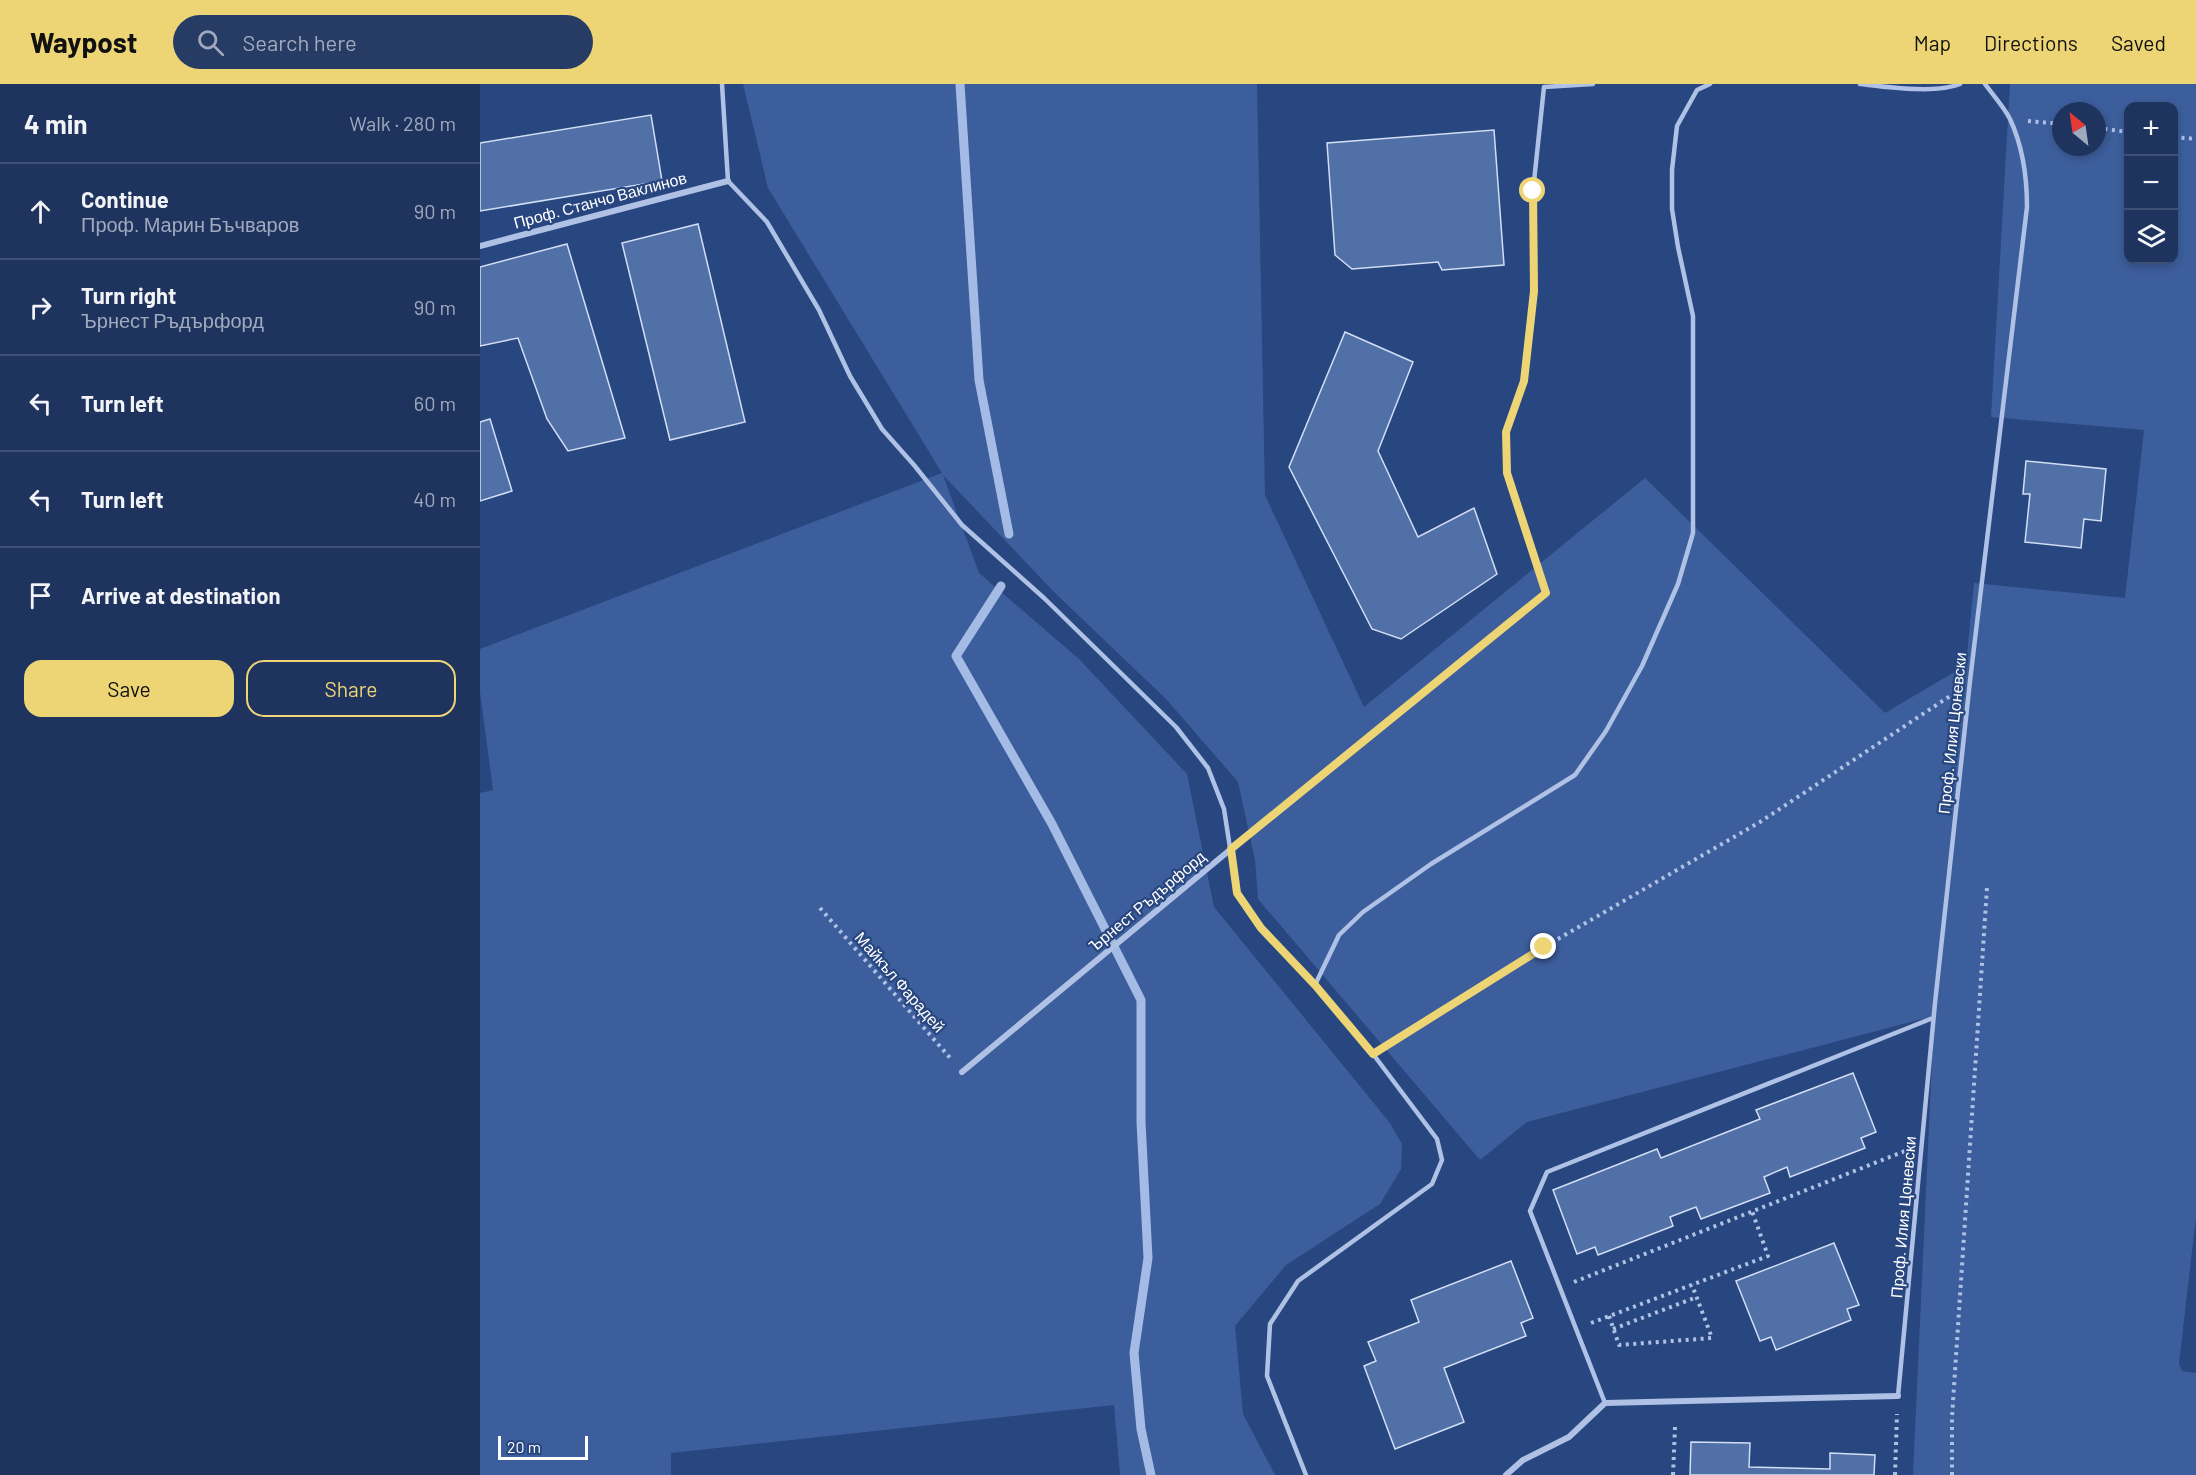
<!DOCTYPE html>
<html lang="en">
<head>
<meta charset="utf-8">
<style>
  :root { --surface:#1e345f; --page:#263c65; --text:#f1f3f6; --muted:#a1aabd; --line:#3c4f74; --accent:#edd575 }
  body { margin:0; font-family:Barlow,sans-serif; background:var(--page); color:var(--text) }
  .controls { position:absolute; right:18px; top:18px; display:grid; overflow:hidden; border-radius:12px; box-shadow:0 3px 9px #0003 }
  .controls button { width:54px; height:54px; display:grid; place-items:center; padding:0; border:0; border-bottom:2px solid var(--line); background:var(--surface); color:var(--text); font:30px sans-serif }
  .compass { position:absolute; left:1572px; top:18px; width:54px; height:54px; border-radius:50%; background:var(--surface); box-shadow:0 3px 9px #0003; rotate:331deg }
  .scale { position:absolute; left:18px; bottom:15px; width:90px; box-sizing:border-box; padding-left:6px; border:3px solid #fff; border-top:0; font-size:16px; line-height:21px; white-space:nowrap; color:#fff; -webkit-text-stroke:4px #28467f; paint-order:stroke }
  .stop { position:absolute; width:18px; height:18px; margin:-14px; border:4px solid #edd575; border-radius:50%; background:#fff }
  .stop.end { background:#edd575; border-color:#fff; box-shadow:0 2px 6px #0008 }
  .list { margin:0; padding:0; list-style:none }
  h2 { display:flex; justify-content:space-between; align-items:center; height:78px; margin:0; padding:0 24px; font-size:26px }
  h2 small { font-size:20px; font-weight:400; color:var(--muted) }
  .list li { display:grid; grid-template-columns:39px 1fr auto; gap:18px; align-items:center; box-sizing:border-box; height:96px; padding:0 24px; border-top:2px solid var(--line) }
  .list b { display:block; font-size:22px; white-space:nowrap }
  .list p { margin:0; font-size:20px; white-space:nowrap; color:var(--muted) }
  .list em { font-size:20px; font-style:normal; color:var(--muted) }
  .actions { display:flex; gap:12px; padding:18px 24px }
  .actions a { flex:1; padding:14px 0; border:2px solid var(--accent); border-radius:18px; text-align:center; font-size:21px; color:var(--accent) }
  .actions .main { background:var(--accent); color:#111 }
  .icon { flex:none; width:33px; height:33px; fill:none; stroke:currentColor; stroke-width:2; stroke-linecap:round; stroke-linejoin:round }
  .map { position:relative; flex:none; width:1716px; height:1391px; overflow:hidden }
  header { display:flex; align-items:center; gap:36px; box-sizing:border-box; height:84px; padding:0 30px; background:var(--accent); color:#111 }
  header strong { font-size:28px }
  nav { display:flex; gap:33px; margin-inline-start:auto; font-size:21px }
  .search { width:420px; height:54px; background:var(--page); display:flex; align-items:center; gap:15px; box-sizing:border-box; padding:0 21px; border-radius:33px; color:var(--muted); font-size:22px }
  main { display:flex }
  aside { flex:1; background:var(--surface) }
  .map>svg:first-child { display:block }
  .green { fill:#3d5e9c; fill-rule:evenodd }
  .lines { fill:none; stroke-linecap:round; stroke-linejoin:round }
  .stream { stroke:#a4bce5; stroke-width:9 }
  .building { fill:#5170a7; stroke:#d2def4; stroke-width:1.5 }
  .path { stroke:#afc2e5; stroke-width:4; stroke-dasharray:3 4.5; stroke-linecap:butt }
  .service { stroke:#afc2e5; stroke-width:4.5 }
  .minor { stroke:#afc2e5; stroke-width:6 }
  .route { stroke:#edd575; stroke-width:8 }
  .labels { text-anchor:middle; stroke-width:4.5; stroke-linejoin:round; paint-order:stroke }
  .street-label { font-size:16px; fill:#fff; stroke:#28467f }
</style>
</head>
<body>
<header>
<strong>Waypost</strong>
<div class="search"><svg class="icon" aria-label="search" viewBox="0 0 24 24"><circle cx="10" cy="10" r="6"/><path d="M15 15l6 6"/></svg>Search here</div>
<nav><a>Map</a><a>Directions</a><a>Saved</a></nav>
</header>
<main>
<aside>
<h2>4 min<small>Walk · 280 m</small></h2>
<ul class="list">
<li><svg class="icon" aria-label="ahead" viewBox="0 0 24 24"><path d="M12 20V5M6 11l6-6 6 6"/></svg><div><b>Continue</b><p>Проф. Марин Бъчваров</p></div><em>90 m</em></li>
<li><svg class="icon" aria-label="right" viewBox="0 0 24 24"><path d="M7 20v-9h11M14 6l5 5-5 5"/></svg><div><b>Turn right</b><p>Ърнест Ръдърфорд</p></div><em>90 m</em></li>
<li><svg class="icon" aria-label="left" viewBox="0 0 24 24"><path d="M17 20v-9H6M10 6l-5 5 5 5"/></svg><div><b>Turn left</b></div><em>60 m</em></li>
<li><svg class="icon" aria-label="left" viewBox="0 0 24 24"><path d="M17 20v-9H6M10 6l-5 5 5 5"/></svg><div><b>Turn left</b></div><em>40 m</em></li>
<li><svg class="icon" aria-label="arrive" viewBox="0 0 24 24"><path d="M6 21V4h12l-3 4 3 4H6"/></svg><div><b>Arrive at destination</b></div></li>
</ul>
<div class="actions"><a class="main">Save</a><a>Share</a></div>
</aside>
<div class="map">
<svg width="1716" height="1391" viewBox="0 0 1716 1391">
  <rect width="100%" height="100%" fill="#28467f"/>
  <path class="green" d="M263,0H777L785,411L884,623L1165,394L1405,629L1486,581L1494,499L1645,514L1664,346L1511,333L1530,0H1716V1133L1699,1279L1702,1287L1716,1289V1391H1433L1454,932L1047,1038L1000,1076L778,815L775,776L758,698L687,616L574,508L463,391L499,489L599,575L707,690L734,823L910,1039L922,1060L921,1085L900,1120L806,1181L755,1242L763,1330L795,1391H640L634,1321L191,1369V1391H0V709L13,706L0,608V565L462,389L288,104ZM1648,22H1694V176H1648ZM1581,27H1617V63H1581Z"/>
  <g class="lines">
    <path class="stream" d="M480,0L499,296L529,450
      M521,502L476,572L572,740L661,916V1038L668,1174L654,1269L661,1345L671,1391"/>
  </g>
  <path class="building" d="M171,31L182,97L0,127V59Z
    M1014,46L1024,181L962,186L958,178L872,185L855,171L847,59Z
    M218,140L265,338L190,356L142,159Z
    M87,160L145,354L88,367L67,335L38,254L0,262V183Z
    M865,248L933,278L898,367L938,453L994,424L1017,490L921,555L892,545L809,383Z
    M10,335L32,407L0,417V338Z
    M1546,377L1626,385L1621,437L1604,435L1601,464L1545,458L1550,410H1543Z
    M1373,989L1396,1048L1381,1054L1385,1064L1310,1093L1307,1083L1284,1093L1290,1109L1221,1135L1216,1123L1190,1133L1193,1142L1118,1171L1115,1163L1097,1170L1073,1106L1177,1065L1181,1074L1280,1035L1276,1026Z
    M1354,1159L1379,1221L1367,1225L1371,1236L1296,1266L1291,1253L1280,1257L1256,1197Z
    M1031,1177L1053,1234L1041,1239L1046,1252L964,1284L984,1338L915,1365L884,1282L896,1277L888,1258L939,1238L931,1216Z
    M1211,1358L1270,1359L1269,1383L1350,1385V1369L1395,1371L1394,1391H1210Z"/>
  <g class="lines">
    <path class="path" d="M1548,37L1581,40
      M1617,44L1648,48
      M1694,53L1716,55
      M340,824L471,975
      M906,962L1064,863L1280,738L1470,612
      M1094,1198L1425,1067
      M1129,1232L1139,1261L1232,1254L1212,1201
      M1111,1239L1288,1172L1272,1127
      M1133,1245L1217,1213
      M1193,1391L1195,1343
      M1415,1391L1417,1330
      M1472,1391V1333L1507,804"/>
    <path class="service" d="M242,0L248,97L287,138L339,226L370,292L402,345L434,381L482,441L564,514L696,643L728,684L744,725L757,809L781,844L835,901L893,970L957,1055L962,1076L952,1100L818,1197L790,1240L787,1292L826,1391
      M1380,0C1407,3 1456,10 1480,0
      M1066,509L1027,389L1026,348L1044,297L1054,207L1053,107L1064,3L1113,0
      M835,901L859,851L883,828L951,780L1095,691L1126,647L1162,582L1198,500L1213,449V232L1198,163L1192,125V86L1197,42L1217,6L1230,0
      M1418,1312L1455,919L1490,597L1547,123C1547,93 1543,63 1530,35C1524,23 1513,11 1505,0
      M1125,1319L1050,1127L1067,1088L1453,934"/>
    <path class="minor" d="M0,162L248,97
      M482,988L751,765L1066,509
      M1026,1391L1043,1376L1089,1353L1125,1319L1418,1312"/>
  </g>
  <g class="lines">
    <path class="route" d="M1053,107L1054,207L1044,297L1026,348L1027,389L1066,509L751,765L757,809L781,844L835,901L893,970L1064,863"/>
  </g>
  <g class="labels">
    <g class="street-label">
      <text transform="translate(120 116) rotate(-15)" y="6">Проф. Станчо Ваклинов</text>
      <text transform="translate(1472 649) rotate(-84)" y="6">Проф. Илия Цоневски</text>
      <text transform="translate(667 817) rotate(-40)" y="6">Ърнест Ръдърфорд</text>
      <text transform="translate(420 898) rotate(49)" y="6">Майкъл Фарадей</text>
      <text transform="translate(1423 1133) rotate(-85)" y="6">Проф. Илия Цоневски</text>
    </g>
  </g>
</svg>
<div class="controls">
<button>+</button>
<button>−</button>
<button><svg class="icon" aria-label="layers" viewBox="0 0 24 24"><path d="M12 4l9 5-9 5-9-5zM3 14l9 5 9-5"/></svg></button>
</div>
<svg class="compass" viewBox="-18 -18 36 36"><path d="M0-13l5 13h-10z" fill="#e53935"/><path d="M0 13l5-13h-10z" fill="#a1aabd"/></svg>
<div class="scale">20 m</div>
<div class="stop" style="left:1053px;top:107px"></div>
<div class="stop end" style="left:1064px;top:863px"></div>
</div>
</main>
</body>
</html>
